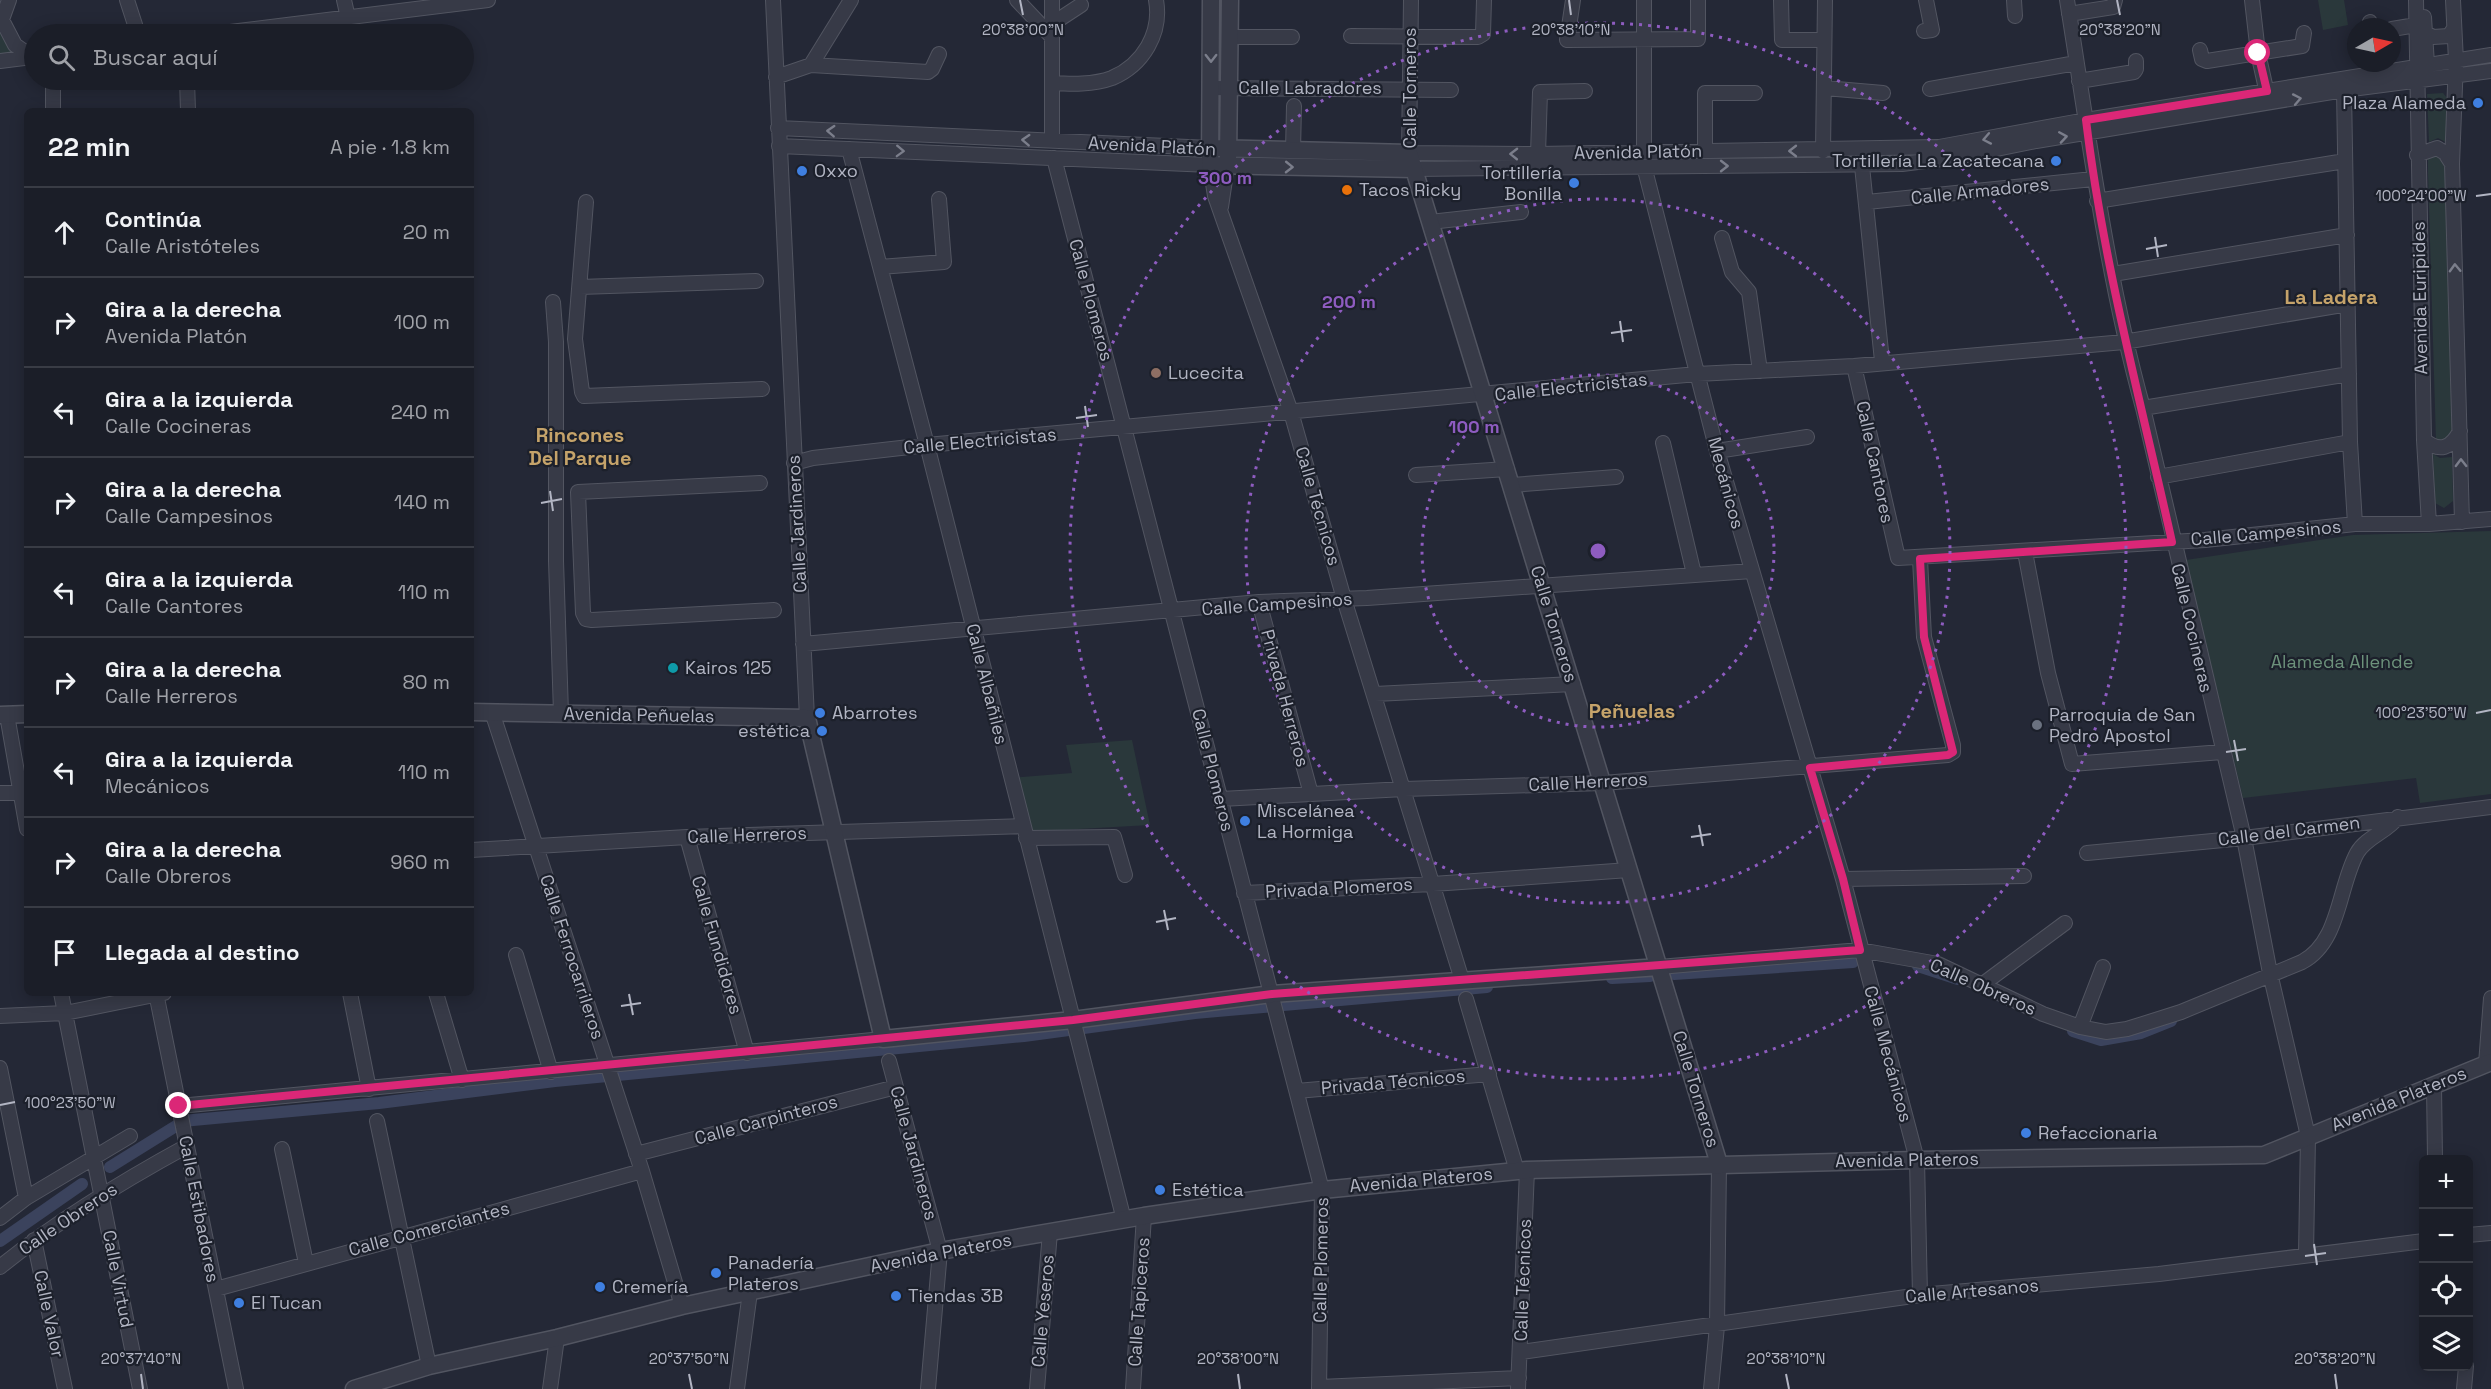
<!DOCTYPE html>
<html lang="es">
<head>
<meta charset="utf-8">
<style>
  :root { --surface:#1b1e28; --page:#242730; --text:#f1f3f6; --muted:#a0a2a8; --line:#393c45 }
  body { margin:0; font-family:"Space Grotesk",sans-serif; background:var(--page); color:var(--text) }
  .controls { position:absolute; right:18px; bottom:18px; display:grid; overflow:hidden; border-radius:9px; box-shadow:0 3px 15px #0003 }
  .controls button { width:54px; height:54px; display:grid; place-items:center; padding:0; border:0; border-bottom:2px solid var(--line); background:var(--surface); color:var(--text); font:30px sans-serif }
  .compass { position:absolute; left:2347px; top:18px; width:54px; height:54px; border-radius:50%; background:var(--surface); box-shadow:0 3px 15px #0003; rotate:81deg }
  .stop { position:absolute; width:18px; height:18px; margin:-14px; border:4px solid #db2777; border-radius:50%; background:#fff }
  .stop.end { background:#db2777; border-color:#fff; box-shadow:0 2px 6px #0008 }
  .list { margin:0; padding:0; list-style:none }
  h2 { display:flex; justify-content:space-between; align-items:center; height:78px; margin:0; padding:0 24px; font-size:26px }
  h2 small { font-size:20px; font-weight:400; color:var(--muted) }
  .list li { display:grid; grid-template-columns:39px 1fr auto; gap:18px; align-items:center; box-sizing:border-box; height:90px; padding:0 24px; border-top:2px solid var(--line) }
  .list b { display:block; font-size:22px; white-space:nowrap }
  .list p { margin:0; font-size:20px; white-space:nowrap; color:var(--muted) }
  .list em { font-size:20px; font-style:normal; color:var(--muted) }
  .icon { flex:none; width:33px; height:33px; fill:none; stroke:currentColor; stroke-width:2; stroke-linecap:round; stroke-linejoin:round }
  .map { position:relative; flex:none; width:2491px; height:1389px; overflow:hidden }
  .search { position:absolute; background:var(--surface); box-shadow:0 3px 15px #0003; left:24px; top:24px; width:450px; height:66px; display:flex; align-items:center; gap:15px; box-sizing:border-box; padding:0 21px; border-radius:33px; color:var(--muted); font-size:22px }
  .panel { position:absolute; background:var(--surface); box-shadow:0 3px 15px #0003; left:24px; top:108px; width:450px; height:888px; border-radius:9px }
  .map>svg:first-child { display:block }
  .green { fill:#2a383b }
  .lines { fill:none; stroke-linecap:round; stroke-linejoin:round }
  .canal { stroke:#3b435d; stroke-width:12 }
  .minor-casing { stroke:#525561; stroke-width:16 }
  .tertiary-casing { stroke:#525561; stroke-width:19 }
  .minor { stroke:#373a47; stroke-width:14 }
  .tertiary { stroke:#373a47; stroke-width:16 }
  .oneway { stroke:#7b7e8b }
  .route { stroke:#db2777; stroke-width:8 }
  .ticks { fill:none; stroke:#b2b5c3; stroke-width:2 }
  .ring { fill:none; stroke:#8e5cc0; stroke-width:3; stroke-dasharray:3 6 }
  .shop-dot { fill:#3f7fe0; stroke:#1c202b; stroke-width:2 }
  .food-dot { fill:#e8710a; stroke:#1c202b; stroke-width:2 }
  .education-dot { fill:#8d6e63; stroke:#1c202b; stroke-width:2 }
  .culture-dot { fill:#0f9aa8; stroke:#1c202b; stroke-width:2 }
  .worship-dot { fill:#6b7280; stroke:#1c202b; stroke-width:2 }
  .labels { text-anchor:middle; stroke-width:4.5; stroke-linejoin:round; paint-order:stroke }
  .street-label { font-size:18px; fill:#b2b5c3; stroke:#1c202b }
  .poi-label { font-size:18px; fill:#b2b5c3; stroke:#1c202b; text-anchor:start }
  .park-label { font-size:18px; fill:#6c917b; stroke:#1c202b }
  .neighbourhood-label { font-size:20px; font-weight:bold; fill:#c5a36a; stroke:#1c202b }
  .ticks-label { font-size:15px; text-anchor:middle; fill:#b2b5c3; stroke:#1c202b; stroke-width:4.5; stroke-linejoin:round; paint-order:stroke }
  .centre { fill:#8e5cc0; stroke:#1c202b; stroke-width:3 }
  .ring-label { font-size:18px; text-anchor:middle; font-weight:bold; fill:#8e5cc0; stroke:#1c202b; stroke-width:4.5; stroke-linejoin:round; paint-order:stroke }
</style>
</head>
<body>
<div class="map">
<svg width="2491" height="1389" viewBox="0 0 2491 1389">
  <rect width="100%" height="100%" fill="#242836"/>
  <path class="green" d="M2318,0H2344L2348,25L2323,30Z
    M3,30L19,60L0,66V34Z
    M2443,93L2448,99L2449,144L2438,138L2429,142L2427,94Z
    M2437,153L2445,158L2448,171L2453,432L2450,440L2436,441L2428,174V158Z
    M2433,454L2440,458L2452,457L2453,501L2444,508L2435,503Z
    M2491,531V794L2420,803L2416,778L2243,798L2186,560L2353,535Z
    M1132,740L1150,825L1025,832L1011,778L1072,773L1066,745Z"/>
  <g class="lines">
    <path class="canal" d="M1918,966L1958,979
      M1674,974L1853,962
      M1612,978L1650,976
      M2073,1031L2101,1040L2141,1033L2171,1021
      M110,1167L184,1121L193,1120L379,1103L555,1081L1024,1036L1195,1013L1487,987
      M0,1241L82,1184"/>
    <g class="minor-casing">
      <path id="minor" d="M127,0L138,34
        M344,0L348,18
        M773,0L807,718
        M1017,0L1052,37
        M1052,0V141
        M1411,0L1409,153L1538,154L1939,147L2086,120L2491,55
        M1573,0L1567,40L1698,39V0
        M1644,0V166L1717,451L1843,879L1917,1160L1920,1295
        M1781,0L1782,40H1823
        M2014,0L2015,16
        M2067,0C2089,137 2106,274 2143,408L2244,838L2270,973L2308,1136L2306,1255
        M2252,0L2258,53L2268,98
        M2416,0L2424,440L2429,524
        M2453,0L2456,61L2452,164L2462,522
        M2069,14L2113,7L2115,0
        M2424,17L2425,33L2433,37L2449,36L2453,30
        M3,22L15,45L32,57
        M2370,22L2371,27
        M1052,24L1081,5
        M0,25L9,0
        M2392,29L2416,25
        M1924,31L1932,30L1926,0
        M2425,33L2427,64
        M214,34L488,0
        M1351,36L1478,37L1483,34L1484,0
        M1229,37H1292
        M2200,50L2202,59L2207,61L2302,46L2304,33
        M0,61L32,57
        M811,65L928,72L932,69L939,54
        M776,77L811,65L851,0
        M187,80L188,111
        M2079,81L2134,72L2136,69V61
        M1052,83C1071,84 1093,85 1112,78C1143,65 1162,33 1156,0
        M1211,88L1451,90
        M1825,88L1883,93
        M1930,89L2076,63
        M2344,90L2350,442L2355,524
        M53,111V80
        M778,128L1210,148
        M779,146L1210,165L1215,196L1291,412L1344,599L1462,980
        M849,149L927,445L1124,1220
        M1293,151L1294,106
        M1705,151V93H1755
        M1823,151L1825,0
        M1538,154L1540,92L1585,91
        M2417,155L2437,148L2445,153L2452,164
        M1054,158L1322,1190L1319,1389
        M1862,166L1882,361
        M1413,169L1902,164L1957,157L2036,141L2344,90L2491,71
        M2097,201L2345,161
        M586,202L575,339L582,392L584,396L762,389
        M1867,202L2093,179
        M1221,207L1227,166
        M1430,222L1521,212
        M1722,238L1732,272L1749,292L1760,371
        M880,267L944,262L939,199
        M2113,274L2347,235
        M580,287L756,281
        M553,302L556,342V561L561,713
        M1854,366L1898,558L2205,540L2355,524H2429L2491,519
        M2143,408L2349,374
        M2424,440C2440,453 2451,448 2460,431
        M1663,443L1694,574
        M1717,451L1807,437
        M794,463L813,458L927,445L1697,374L1854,366L2124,342L2348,304
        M1416,475L1507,469
        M2158,477L2350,442
        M760,483L578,492L583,613L586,619L592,620L774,610
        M1512,485L1616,477
        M2025,552L2048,673L2072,764L2222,752
        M1259,602L1311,794
        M803,644L1259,602L1367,598L1752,571
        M1375,694L1573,684
        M492,712L642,1171L682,1306
        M7,715L27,829
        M0,793H20
        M1221,799L1404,789L1603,783L1948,755L1953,752V745L1924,637L1920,559
        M687,837L747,1053
        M1026,838L1114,837L1125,875
        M471,850L687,837L1023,826
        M2087,853L2244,838L2491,807
        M1843,879L2024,876
        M1244,893L1433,884L1629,870
        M516,955L551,1072
        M1659,967L1860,950L1938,964L2043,1014L2080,1027L2106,1032L2127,1029L2181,1012L2302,962C2340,942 2338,888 2357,853C2366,837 2387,832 2398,817
        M1983,984L2065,923
        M61,993L140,1389
        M156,993L236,1389
        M350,993L369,1089
        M436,993L462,1080
        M1466,999L1517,1171
        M0,1016L65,1013L164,993
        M2080,1027L2103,967
        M889,1061L940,1251L928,1389
        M2486,1064L2491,998
        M0,1068L26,1198
        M2434,1085L2435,1160
        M1297,1091L1489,1074
        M179,1106L883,1039
        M377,1121L429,1366
        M282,1149L306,1263
        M636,1154L896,1087
        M0,1218L26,1198L130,1136
        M2468,1235L2491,1233
        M34,1240L65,1389
        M0,1267C58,1220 121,1182 187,1146
        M216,1289L642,1171
        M1521,1352L1920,1295L2159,1274L2424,1241
        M1320,1387L1519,1378
        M550,1389L557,1338
        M737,1389L750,1292
        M1037,1389L1050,1232
        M1133,1389L1144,1216
        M1518,1389L1527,1170
        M1711,1389L1717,1326L1719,1164
        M2464,1389L2466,1366"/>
    </g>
    <g class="tertiary-casing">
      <path id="tertiary" d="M1211,0L1210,165L1413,169
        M1210,148L1409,153L1719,1164
        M1228,159L1230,0
        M471,712L807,718L883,1039L1073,1020L1272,994L1659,967
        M0,715L27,714
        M354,1389L429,1366L557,1338L682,1306L940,1251L1144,1216L1322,1190L1527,1170L1917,1160L2264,1155L2491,1062"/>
    </g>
    <use href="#minor" class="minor"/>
    <use href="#tertiary" class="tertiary"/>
  </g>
  <defs><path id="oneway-chevron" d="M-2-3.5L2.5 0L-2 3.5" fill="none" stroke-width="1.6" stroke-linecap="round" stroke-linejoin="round" transform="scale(1.5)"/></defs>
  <g class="oneway">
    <use href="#oneway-chevron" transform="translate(1211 58) rotate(90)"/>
    <use href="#oneway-chevron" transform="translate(2297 99) rotate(-11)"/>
    <use href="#oneway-chevron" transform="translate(831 131) rotate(-177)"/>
    <use href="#oneway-chevron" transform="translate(2063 137) rotate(-9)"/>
    <use href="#oneway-chevron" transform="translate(1987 139) rotate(169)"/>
    <use href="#oneway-chevron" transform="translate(1026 140) rotate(-177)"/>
    <use href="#oneway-chevron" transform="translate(900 151) rotate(2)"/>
    <use href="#oneway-chevron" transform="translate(1793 151) rotate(-180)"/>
    <use href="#oneway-chevron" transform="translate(1514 154) rotate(-179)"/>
    <use href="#oneway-chevron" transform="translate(1724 166)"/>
    <use href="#oneway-chevron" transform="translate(1289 167) rotate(1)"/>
    <use href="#oneway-chevron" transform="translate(2455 268) rotate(-92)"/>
    <use href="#oneway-chevron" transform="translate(2461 463) rotate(-91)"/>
  </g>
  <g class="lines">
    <path class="route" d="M179,1106L1073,1020L1272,994L1860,950L1843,879L1810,768L1948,755L1953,752L1924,637L1920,559L2172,542C2141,402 2103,263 2086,120L2267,91L2258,53"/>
  </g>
  <path class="ticks" d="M1020,0L1023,15M1569,0L1571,15M2117,0L2120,15M2476,196L2491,194M2155,237L2158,257M2146,249L2167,245M1620,321L1623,342M1611,333L1632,330M1085,406L1088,427M1076,418L1097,415M550,491L553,511M541,503L562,499M2476,713L2491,710M2234,740L2238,761M2226,752L2246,749M1699,825L1703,846M1691,837L1711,834M1164,910L1168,930M1156,922L1176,918M629,994L633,1015M621,1006L641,1003M0,1105L15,1102M2314,1244L2317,1265M2305,1256L2326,1253M141,1374L143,1389M689,1374L692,1389M1238,1374L1240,1389M1786,1374L1789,1389M2335,1374L2337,1389"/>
  <g class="ring">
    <circle cx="1598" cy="551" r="176"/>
    <circle cx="1598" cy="551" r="352"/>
    <circle cx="1598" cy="551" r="528"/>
  </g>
  <g class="shop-dot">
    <circle cx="2478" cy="103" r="6"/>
    <circle cx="2056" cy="161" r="6"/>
    <circle cx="802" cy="171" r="6"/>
    <circle cx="1574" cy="183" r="6"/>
    <circle cx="820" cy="713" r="6"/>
    <circle cx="822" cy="731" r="6"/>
    <circle cx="1245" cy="821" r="6"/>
    <circle cx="2026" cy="1133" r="6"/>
    <circle cx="1160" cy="1190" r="6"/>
    <circle cx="716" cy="1273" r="6"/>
    <circle cx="600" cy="1287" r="6"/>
    <circle cx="896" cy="1296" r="6"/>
    <circle cx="239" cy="1303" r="6"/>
  </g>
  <circle class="food-dot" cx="1347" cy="190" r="6"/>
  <circle class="education-dot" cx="1156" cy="373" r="6"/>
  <circle class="culture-dot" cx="673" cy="668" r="6"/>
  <circle class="worship-dot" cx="2037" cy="725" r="6"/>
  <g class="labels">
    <g class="street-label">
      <text x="1310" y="94">Calle Labradores</text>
      <text transform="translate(1410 88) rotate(-90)" y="6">Calle Torneros</text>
      <text transform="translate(1152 146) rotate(3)" y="6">Avenida Platón</text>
      <text transform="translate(1638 152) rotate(-1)" y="6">Avenida Platón</text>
      <text transform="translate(1980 191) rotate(-6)" y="6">Calle Armadores</text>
      <text transform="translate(2420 298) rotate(-91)" y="6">Avenida Euripides</text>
      <text transform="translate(1091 300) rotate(75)" y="6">Calle Plomeros</text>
      <text transform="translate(1571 387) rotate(-6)" y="6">Calle Electricistas</text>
      <text transform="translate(980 441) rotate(-5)" y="6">Calle Electricistas</text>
      <text transform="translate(1875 462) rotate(78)" y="6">Calle Cantores</text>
      <text transform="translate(1726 483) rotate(75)" y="6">Mecánicos</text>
      <text transform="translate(1318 506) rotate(74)" y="6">Calle Técnicos</text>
      <text transform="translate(797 524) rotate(-93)" y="6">Calle Jardineros</text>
      <text transform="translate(2266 533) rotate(-5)" y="6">Calle Campesinos</text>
      <text transform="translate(1277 604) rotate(-4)" y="6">Calle Campesinos</text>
      <text transform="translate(1554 624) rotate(73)" y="6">Calle Torneros</text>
      <text transform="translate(2192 628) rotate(77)" y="6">Calle Cocineras</text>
      <text transform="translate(987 684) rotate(76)" y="6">Calle Albañiles</text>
      <text transform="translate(1285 698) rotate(75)" y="6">Privada Herreros</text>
      <text transform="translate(639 715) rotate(1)" y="6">Avenida Peñuelas</text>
      <text transform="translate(1213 770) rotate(76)" y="6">Calle Plomeros</text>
      <text transform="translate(1588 782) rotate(-3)" y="6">Calle Herreros</text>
      <text transform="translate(2289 831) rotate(-7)" y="6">Calle del Carmen</text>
      <text transform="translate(747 835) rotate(-2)" y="6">Calle Herreros</text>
      <text transform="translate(1339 888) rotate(-3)" y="6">Privada Plomeros</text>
      <text transform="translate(717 945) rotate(74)" y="6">Calle Fundidores</text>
      <text transform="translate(572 957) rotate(72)" y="6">Calle Ferrocarrileros</text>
      <text transform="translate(1983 987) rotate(24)" y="6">Calle Obreros</text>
      <text transform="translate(1888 1054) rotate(75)" y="6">Calle Mecánicos</text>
      <text transform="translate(1393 1082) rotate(-5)" y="6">Privada Técnicos</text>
      <text transform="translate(1696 1089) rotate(73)" y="6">Calle Torneros</text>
      <text transform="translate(2399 1099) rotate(-22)" y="6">Avenida Plateros</text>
      <text transform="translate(766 1120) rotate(-15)" y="6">Calle Carpinteros</text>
      <text transform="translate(914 1153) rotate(75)" y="6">Calle Jardineros</text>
      <text transform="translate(1907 1160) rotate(-1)" y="6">Avenida Plateros</text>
      <text transform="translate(1421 1180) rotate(-5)" y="6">Avenida Plateros</text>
      <text transform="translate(199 1209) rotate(79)" y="6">Calle Estibadores</text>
      <text transform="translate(68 1219) rotate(-34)" y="6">Calle Obreros</text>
      <text transform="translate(429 1229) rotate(-15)" y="6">Calle Comerciantes</text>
      <text transform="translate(941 1253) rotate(-11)" y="6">Avenida Plateros</text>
      <text transform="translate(1321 1260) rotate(-89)" y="6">Calle Plomeros</text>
      <text transform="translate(118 1279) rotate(79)" y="6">Calle Virtud</text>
      <text transform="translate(1523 1280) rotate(-88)" y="6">Calle Técnicos</text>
      <text transform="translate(1972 1291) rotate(-5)" y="6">Calle Artesanos</text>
      <text transform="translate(1139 1302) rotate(-86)" y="6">Calle Tapiceros</text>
      <text transform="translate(1043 1311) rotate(-85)" y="6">Calle Yeseros</text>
      <text transform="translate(49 1314) rotate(78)" y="6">Calle Valor</text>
    </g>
    <g class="poi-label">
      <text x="2466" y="109" text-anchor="end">Plaza Alameda</text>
      <text x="2044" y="167" text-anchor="end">Tortillería La Zacatecana</text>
      <text x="814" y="177">Oxxo</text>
      <text x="1562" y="179" text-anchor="end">Tortillería<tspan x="1562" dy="21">Bonilla</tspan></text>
      <text x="1359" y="196">Tacos Ricky</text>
      <text x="1168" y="379">Lucecita</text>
      <text x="685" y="674">Kairos 125</text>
      <text x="832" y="719">Abarrotes</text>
      <text x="2049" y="721">Parroquia de San<tspan x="2049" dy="21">Pedro Apostol</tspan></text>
      <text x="810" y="737" text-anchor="end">estética</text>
      <text x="1257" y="817">Miscelánea<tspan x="1257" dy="21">La Hormiga</tspan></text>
      <text x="2038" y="1139">Refaccionaria</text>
      <text x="1172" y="1196">Estética</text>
      <text x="728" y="1269">Panadería<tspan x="728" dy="21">Plateros</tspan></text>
      <text x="612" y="1293">Cremería</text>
      <text x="908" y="1302">Tiendas 3B</text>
      <text x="251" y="1309">El Tucan</text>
    </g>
    <g class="park-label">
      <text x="2342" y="668">Alameda Allende</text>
    </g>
    <g class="neighbourhood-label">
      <text x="2331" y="304">La Ladera</text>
      <text x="580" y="442">Rincones<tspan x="580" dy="23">Del Parque</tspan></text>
      <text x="1632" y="718">Peñuelas</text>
    </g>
  </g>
  <g class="ticks-label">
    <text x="1571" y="35">20°38'10"N</text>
    <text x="1023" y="35">20°38'00"N</text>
    <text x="2120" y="35">20°38'20"N</text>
    <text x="2421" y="201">100°24'00"W</text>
    <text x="2421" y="718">100°23'50"W</text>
    <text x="70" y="1108">100°23'50"W</text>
    <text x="141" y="1364">20°37'40"N</text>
    <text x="689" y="1364">20°37'50"N</text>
    <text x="1238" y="1364">20°38'00"N</text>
    <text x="1786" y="1364">20°38'10"N</text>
    <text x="2335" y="1364">20°38'20"N</text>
  </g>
  <circle cx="1598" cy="551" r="9" class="centre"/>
  <g class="ring-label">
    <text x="1225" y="184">300 m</text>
    <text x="1349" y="308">200 m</text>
    <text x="1474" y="433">100 m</text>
  </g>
</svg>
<div class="controls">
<button>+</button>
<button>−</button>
<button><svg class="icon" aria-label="locate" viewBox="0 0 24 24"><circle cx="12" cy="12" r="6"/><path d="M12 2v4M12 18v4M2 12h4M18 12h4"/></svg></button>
<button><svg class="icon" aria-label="layers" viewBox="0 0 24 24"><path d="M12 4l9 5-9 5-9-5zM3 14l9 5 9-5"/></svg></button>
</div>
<svg class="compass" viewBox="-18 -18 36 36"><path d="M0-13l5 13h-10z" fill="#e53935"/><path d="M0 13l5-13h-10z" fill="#a0a2a8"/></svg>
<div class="stop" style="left:2258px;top:53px"></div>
<div class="stop end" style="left:179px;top:1106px"></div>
<div class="search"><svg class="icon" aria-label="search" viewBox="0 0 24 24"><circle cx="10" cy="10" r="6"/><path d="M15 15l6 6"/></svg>Buscar aquí</div>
<section class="panel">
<h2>22 min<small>A pie · 1.8 km</small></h2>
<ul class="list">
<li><svg class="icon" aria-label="ahead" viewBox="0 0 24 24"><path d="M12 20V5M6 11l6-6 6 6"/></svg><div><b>Continúa</b><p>Calle Aristóteles</p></div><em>20 m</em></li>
<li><svg class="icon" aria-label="right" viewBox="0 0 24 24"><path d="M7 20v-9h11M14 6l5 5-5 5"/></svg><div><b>Gira a la derecha</b><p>Avenida Platón</p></div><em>100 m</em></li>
<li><svg class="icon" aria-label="left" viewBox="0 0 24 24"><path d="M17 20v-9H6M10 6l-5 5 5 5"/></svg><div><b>Gira a la izquierda</b><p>Calle Cocineras</p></div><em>240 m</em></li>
<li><svg class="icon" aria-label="right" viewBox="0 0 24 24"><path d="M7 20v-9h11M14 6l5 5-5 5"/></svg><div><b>Gira a la derecha</b><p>Calle Campesinos</p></div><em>140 m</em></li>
<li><svg class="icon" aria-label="left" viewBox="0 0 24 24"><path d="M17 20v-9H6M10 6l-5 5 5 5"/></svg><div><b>Gira a la izquierda</b><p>Calle Cantores</p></div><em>110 m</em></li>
<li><svg class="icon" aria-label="right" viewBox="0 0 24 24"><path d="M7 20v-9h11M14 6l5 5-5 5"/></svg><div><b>Gira a la derecha</b><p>Calle Herreros</p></div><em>80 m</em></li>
<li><svg class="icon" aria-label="left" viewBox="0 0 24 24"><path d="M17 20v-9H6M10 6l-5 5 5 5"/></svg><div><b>Gira a la izquierda</b><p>Mecánicos</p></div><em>110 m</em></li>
<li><svg class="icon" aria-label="right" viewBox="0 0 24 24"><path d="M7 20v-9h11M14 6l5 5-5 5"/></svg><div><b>Gira a la derecha</b><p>Calle Obreros</p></div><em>960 m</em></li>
<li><svg class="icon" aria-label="arrive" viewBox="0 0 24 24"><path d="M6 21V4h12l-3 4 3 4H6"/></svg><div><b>Llegada al destino</b></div></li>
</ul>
</section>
</div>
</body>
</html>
